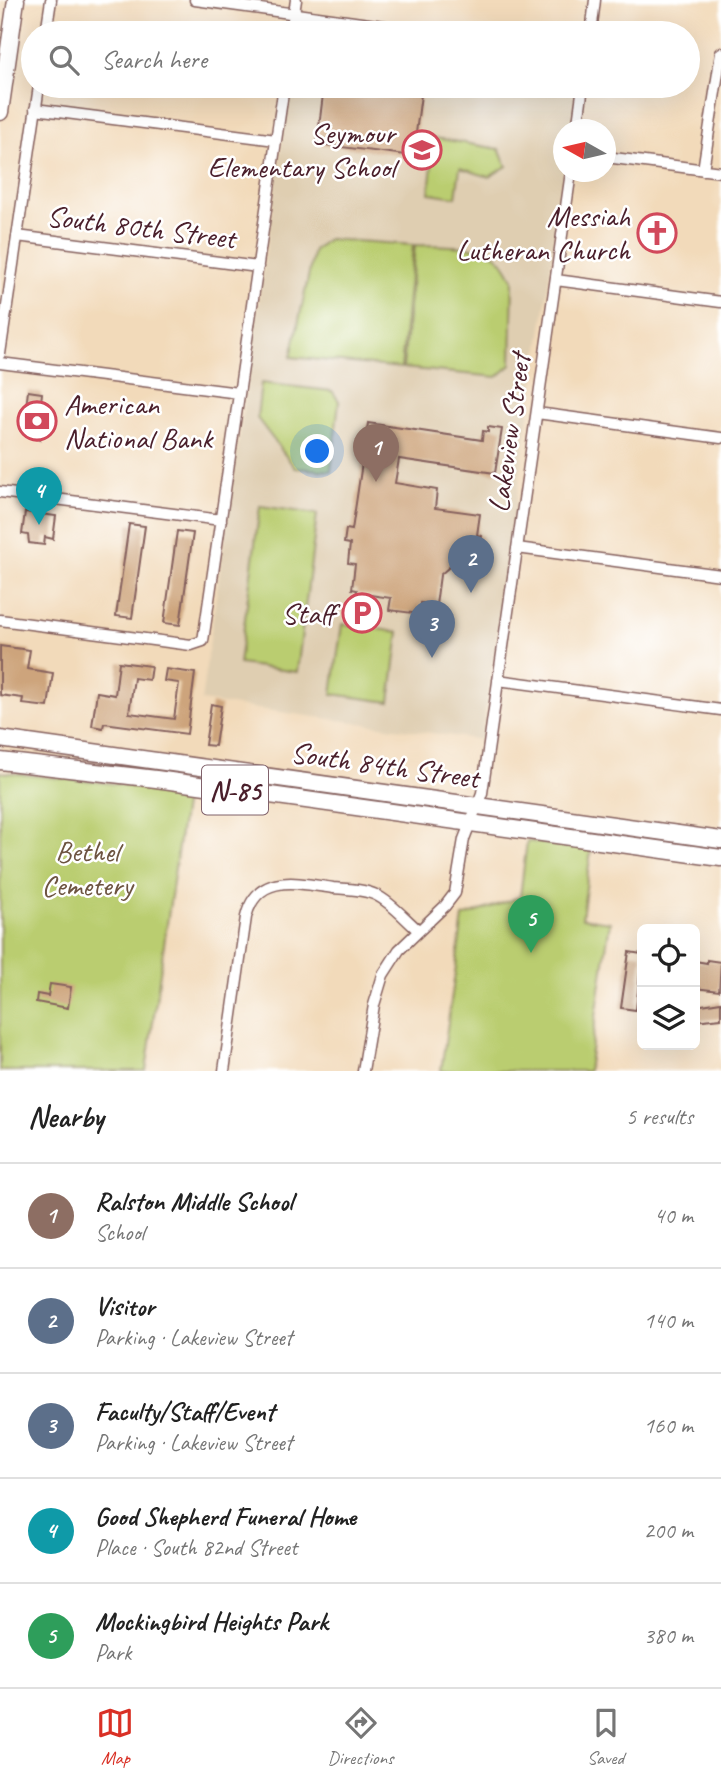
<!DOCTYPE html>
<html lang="en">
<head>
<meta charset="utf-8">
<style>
  :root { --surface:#fff; --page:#f6f6f6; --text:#222; --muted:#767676; --line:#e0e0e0; --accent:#d93025 }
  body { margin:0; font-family:Caveat,sans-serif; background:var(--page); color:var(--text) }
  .controls { position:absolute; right:21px; bottom:21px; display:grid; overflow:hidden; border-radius:10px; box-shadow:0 7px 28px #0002 }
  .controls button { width:63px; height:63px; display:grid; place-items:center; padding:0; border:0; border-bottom:2px solid var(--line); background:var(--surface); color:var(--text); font:35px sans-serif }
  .compass { position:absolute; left:553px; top:119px; width:63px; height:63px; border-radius:50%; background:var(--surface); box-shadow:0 7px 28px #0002; rotate:278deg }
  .you { position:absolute; left:318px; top:452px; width:24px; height:24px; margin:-18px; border:5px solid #fff; border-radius:50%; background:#1a73e8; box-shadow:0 0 0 10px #1a73e833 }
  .badge { display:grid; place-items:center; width:46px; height:46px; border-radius:50%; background:var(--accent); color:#fff; font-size:23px; font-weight:700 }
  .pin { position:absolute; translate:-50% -58px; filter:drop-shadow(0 2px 4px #0008) }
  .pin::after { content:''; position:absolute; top:37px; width:24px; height:21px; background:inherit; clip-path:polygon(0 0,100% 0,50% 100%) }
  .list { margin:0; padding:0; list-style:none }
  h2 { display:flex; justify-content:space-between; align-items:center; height:91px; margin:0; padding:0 28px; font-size:30px }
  h2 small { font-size:23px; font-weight:400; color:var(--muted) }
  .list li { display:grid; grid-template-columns:46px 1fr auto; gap:21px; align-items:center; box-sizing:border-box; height:105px; padding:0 28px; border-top:2px solid var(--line) }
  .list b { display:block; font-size:26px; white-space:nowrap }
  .list p { margin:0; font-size:23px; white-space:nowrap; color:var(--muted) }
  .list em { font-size:23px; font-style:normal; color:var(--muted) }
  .icon { flex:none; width:38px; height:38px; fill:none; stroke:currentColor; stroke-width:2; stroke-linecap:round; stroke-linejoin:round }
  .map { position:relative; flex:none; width:721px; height:1071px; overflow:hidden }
  .search { position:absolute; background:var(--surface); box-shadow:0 7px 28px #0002; left:21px; right:21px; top:21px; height:77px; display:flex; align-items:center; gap:18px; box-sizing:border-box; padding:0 24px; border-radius:38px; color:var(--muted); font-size:26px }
  .sheet { height:616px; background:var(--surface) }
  nav { display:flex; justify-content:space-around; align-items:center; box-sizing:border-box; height:98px; border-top:2px solid var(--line); background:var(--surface); font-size:19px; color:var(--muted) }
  nav a { display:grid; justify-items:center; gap:4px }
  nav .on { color:var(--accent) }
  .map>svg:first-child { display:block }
  .built { fill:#dfceb1 }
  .green { fill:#bacd70; stroke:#82764e; stroke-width:2 }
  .building { fill:#cda47b }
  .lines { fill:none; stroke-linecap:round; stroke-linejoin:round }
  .street-casing { stroke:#85605d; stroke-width:13 }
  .primary-casing { stroke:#85605d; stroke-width:19 }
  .street { stroke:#fff; stroke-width:10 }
  .primary { stroke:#fff; stroke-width:16 }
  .labels { text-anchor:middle; stroke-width:5; stroke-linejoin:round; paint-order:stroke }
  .shield { fill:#fff; stroke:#80626b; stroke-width:2 }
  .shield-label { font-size:28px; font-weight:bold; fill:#4a1f2b }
  .poi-label { font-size:30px; fill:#4a1f2b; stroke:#fff; text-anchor:end }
  .street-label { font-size:30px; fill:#4a1f2b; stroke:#fff }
  .park-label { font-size:30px; fill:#6c5340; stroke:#fff }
</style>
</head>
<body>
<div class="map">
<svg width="721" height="1071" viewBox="0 0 721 1071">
  <rect width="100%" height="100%" fill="#fff"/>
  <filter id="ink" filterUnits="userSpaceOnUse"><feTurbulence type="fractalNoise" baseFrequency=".0143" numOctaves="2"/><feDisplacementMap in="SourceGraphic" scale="14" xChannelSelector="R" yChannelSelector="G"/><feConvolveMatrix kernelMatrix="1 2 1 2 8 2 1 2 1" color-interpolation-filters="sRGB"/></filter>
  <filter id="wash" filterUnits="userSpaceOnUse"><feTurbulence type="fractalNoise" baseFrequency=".00686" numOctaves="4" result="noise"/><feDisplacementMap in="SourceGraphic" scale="28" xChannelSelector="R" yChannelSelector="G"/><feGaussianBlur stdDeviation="1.57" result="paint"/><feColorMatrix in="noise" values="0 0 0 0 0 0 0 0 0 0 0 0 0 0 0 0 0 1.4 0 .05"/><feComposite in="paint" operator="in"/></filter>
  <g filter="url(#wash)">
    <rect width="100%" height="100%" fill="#f2daba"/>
    <path class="built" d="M299,21H300L389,33H298Z
      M290,86H577L571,129L564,130L565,172L481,740L201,701Z"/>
    <path class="green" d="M429,137L499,149L507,166L489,177L460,168L456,197L429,193L432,165L425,163Z
      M328,239L413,245L401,368L291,357L314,250Z
      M415,245C435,246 482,244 497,256C505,262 509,271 513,279L511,365L497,377L403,368Z
      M261,383L332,391L339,401L331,471L295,468L257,418Z
      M260,506L317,514L297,672L239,664Z
      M342,624L399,632L390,702L332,694Z
      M0,772L186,791L146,1071H0Z
      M527,841L591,850L582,918L610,922L588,1071H441L463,917L520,897Z"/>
    <g id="blocks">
      <path class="building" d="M324,86L422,87L413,156L317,144Z
        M28,391L42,393L40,411L54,413L51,429L41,428L40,440L23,433Z
        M368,423L482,440L483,431L488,432V427L502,429L495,473L399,459L395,483L437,490L435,508L480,514L477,535L482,536L478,565L456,561L440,575L436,605L421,603L420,614L389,610L391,598L357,593V590L352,589L355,564L348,563L350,544L344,543L346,529L352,530Z
        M25,512L56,516L53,539L45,537L44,545L29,543L28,535L22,534Z
        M129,524L145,526L132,618L116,616Z
        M177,531L193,533L180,625L164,623Z
        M0,646L30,650L27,669L53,673L48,707L22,704L23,698L0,695Z
        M119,662L151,666L149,680L134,678L129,713L174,719L179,683L164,681L166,669L195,673L187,734L104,723L103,728L92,726L97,692L115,695Z
        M211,704L221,706L215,746L205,745Z
        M629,952L642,954L636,1010L621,1008Z
        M707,960L721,962L719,991L695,988V961L707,963Z
        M50,984L71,987L68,1008L36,1002L37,994L48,996Z
        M721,1002V1018L695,1021V1006Z"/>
    </g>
  </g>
  <g filter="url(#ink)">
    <use href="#blocks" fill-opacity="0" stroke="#85605d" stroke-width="2"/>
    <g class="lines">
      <g class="street-casing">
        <path id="street" d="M195,0L434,33
          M46,33L51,0
          M291,33L296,0
          M591,33L595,0
          M35,109L276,140
          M577,130L583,86
          M606,157L721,172
          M703,170L721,53
          M17,236L258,267
          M556,280L721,302
          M0,354L39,86
          M0,363L239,393
          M537,413L721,438
          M0,492L221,520
          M517,548L721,575
          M0,620L191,645L203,641L284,86
          M498,680L721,710
          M224,1071L246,917C257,872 298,883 333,888C346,889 364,889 376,895C392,903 405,919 418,930
          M363,1071L374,1005L383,975L399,950L445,906L455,893L464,839L482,793L571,172"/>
      </g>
      <g class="primary-casing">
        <path id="primary" d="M0,112L16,0
          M0,739L721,840
          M0,761L156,779L721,858"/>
      </g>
      <use href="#street" class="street"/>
      <use href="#primary" class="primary"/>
    </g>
  </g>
  <defs>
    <g id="school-ring" transform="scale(2.0125)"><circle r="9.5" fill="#fff" stroke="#d1495b" stroke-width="1.5"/><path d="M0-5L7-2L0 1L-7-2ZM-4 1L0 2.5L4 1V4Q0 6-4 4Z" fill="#d1495b"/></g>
    <g id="church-ring" transform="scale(2.0125)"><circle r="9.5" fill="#fff" stroke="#d1495b" stroke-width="1.5"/><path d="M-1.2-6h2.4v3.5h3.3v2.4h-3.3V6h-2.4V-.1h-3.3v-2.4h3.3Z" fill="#d1495b"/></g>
    <g id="bank-ring" transform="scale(2.0125)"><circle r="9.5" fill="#fff" stroke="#d1495b" stroke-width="1.5"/><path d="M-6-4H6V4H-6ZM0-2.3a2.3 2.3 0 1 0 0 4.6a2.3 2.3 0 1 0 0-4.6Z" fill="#d1495b"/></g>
    <g id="parking-ring" transform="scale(2.0125)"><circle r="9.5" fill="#fff" stroke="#d1495b" stroke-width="1.5"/><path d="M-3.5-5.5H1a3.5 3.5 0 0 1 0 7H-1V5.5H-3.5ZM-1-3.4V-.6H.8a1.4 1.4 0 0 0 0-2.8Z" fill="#d1495b"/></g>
  </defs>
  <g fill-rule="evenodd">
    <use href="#school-ring" x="422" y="150"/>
    <use href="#church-ring" x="657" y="233"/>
    <use href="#bank-ring" x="37" y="421"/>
    <use href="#parking-ring" x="362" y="613"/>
  </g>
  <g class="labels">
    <rect class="shield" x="202" y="765.5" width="66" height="49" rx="5"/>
    <g class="shield-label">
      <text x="235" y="800">N-85</text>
    </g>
    <g class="poi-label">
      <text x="395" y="143">Seymour<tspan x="395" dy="34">Elementary School</tspan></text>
      <text x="630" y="226">Messiah<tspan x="630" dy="34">Lutheran Church</tspan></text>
      <text x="64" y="414" text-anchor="start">American<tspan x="64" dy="34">National Bank</tspan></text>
      <text x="335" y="623">Staff</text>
    </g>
    <g class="street-label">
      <text transform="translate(141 227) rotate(7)" y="10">South 80th Street</text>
      <text transform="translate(509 433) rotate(-82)" y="10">Lakeview Street</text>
      <text transform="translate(385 765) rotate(8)" y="10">South 84th Street</text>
    </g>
    <g class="park-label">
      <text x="87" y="861">Bethel<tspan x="87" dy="34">Cemetery</tspan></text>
    </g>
  </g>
</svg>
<div class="controls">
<button><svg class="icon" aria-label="locate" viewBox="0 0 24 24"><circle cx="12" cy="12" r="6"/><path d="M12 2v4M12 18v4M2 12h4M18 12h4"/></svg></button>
<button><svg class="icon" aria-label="layers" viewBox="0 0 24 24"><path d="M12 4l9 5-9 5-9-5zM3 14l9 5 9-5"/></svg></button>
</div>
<svg class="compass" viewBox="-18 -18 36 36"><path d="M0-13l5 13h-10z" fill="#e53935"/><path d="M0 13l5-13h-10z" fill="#767676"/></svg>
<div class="you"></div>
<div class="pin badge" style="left:376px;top:482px;background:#8d6e63">1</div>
<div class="pin badge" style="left:471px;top:593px;background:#5c6f8a">2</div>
<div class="pin badge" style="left:432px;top:658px;background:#5c6f8a">3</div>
<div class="pin badge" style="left:39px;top:525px;background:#0f9aa8">4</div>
<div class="pin badge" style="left:531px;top:953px;background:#2e9e5b">5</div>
<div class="search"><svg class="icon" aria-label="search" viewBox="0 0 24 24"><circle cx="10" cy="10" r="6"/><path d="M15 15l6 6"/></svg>Search here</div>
</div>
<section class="sheet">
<h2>Nearby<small>5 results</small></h2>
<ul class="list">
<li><span class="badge" style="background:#8d6e63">1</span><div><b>Ralston Middle School</b><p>School</p></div><em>40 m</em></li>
<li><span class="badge" style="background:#5c6f8a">2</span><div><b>Visitor</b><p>Parking · Lakeview Street</p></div><em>140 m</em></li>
<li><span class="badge" style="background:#5c6f8a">3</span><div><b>Faculty/Staff/Event</b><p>Parking · Lakeview Street</p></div><em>160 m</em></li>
<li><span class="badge" style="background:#0f9aa8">4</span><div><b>Good Shepherd Funeral Home</b><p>Place · South 82nd Street</p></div><em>200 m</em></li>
<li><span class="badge" style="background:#2e9e5b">5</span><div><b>Mockingbird Heights Park</b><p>Park</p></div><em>380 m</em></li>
</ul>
</section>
<nav>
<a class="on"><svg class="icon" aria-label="map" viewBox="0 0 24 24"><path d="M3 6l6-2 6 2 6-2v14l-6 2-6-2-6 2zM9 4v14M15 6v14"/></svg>Map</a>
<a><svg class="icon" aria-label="directions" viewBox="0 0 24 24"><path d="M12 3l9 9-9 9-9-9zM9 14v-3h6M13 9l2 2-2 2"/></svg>Directions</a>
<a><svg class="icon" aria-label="saved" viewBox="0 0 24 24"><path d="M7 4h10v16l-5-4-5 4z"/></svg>Saved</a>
</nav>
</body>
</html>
